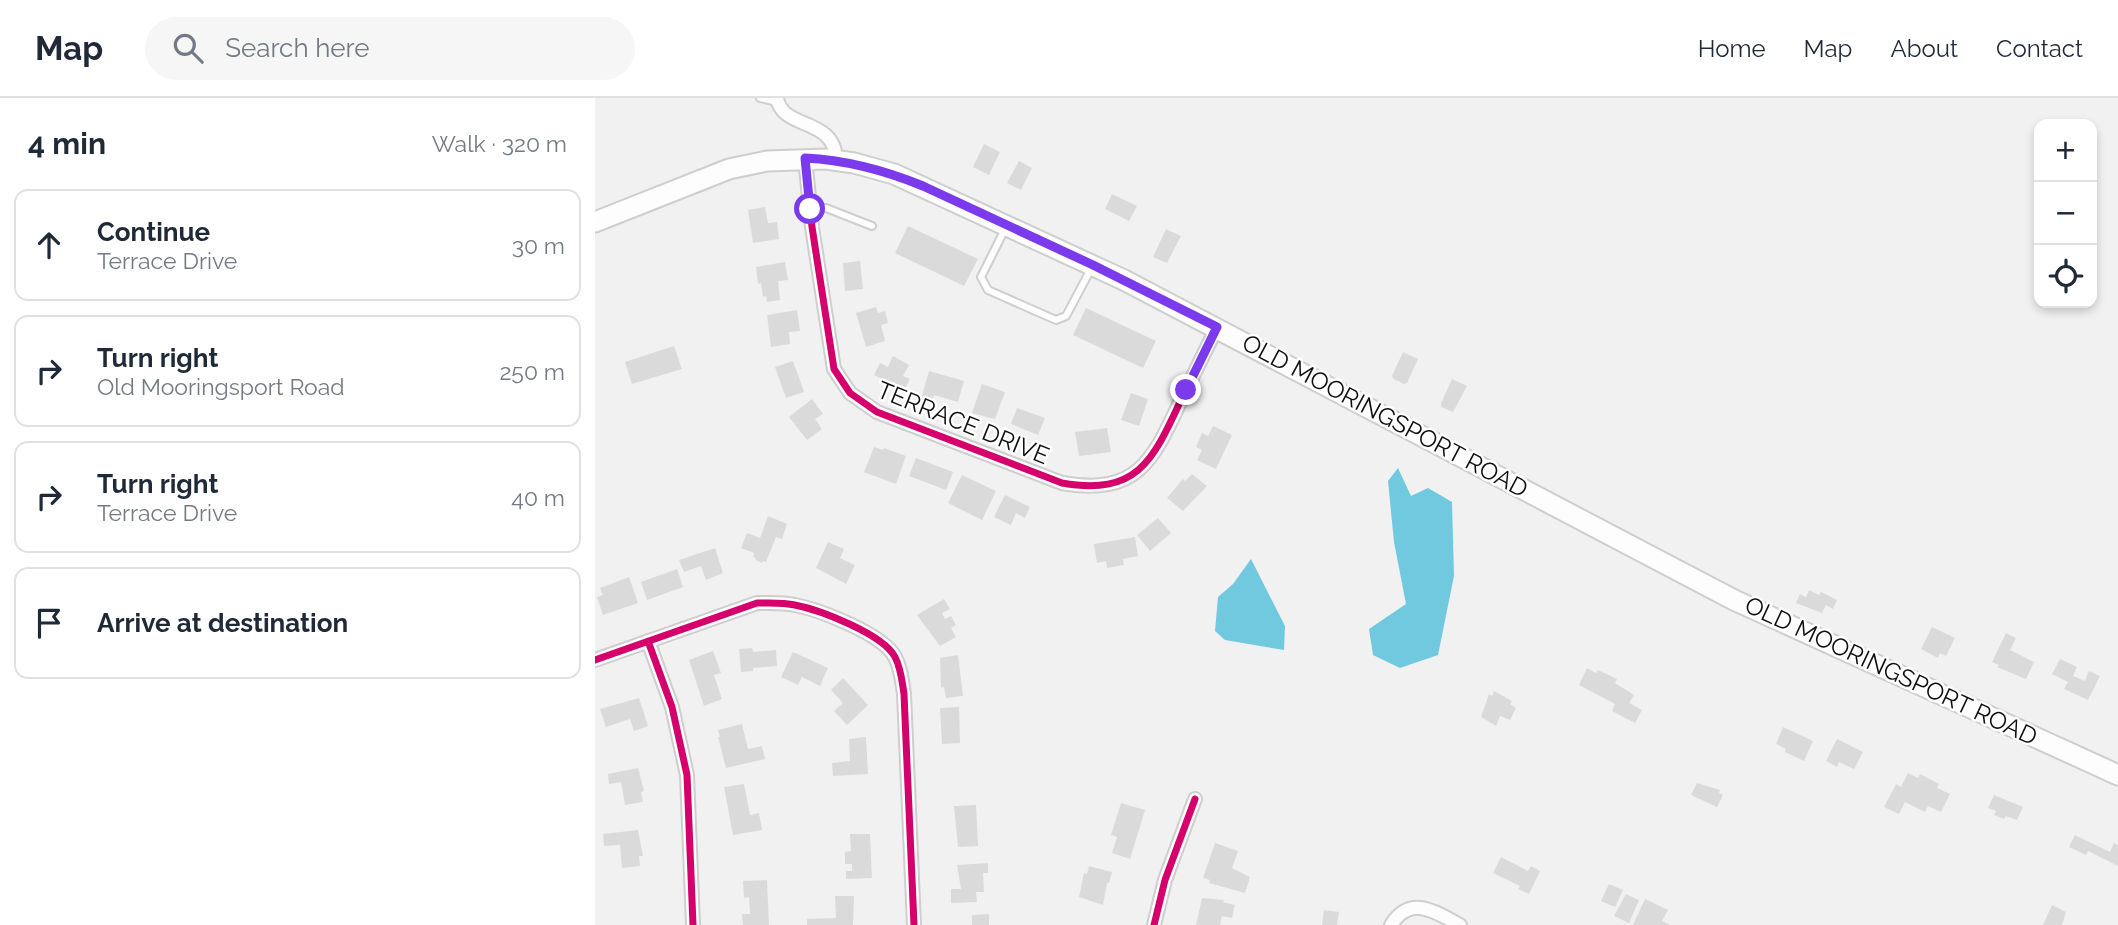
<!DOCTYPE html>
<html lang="en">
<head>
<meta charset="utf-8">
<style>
  :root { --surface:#fff; --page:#f6f6f7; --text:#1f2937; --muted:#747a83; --line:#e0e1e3 }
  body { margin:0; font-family:Raleway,sans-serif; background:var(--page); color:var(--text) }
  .controls { position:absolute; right:21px; top:21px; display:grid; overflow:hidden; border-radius:14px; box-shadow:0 4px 10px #0003 }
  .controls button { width:63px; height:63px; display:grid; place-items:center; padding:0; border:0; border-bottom:2px solid var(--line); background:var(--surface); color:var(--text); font:35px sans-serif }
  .stop { position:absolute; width:21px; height:21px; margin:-16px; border:5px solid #7c3aed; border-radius:50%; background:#fff }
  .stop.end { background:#7c3aed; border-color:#fff; box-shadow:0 2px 7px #0008 }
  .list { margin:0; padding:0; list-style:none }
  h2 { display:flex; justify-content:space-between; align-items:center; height:91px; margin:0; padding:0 28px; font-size:30px }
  h2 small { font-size:23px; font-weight:400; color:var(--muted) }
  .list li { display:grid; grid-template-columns:46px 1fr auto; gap:21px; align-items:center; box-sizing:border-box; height:112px; margin:0 14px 14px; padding:0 14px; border:2px solid var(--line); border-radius:14px }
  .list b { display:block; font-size:26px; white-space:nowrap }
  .list p { margin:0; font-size:23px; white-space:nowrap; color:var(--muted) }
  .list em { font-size:23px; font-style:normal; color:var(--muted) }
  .icon { flex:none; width:38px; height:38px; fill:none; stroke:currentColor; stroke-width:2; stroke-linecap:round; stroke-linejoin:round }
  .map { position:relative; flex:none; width:1523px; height:827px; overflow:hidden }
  header { display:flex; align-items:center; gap:42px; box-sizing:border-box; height:98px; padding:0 35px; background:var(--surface); border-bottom:2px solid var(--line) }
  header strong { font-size:33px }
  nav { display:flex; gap:38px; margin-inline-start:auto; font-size:24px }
  .search { width:490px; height:63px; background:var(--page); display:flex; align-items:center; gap:18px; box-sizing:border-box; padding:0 24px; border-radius:38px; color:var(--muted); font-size:26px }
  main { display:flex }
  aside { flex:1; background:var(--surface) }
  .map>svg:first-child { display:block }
  .water { fill:#70c9de }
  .building { fill:#dbdadb }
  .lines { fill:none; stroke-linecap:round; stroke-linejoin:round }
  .service-casing { stroke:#cececf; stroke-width:10 }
  .minor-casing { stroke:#cececf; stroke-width:16 }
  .secondary-casing { stroke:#cececf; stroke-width:23 }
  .service { stroke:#fdfdfd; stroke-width:6 }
  .minor { stroke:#fdfdfd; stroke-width:12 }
  .secondary { stroke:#fdfdfd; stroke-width:19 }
  .cycleway-casing { stroke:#fff; stroke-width:11 }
  .cycleway { stroke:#d6006c; stroke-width:7 }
  .route { stroke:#7c3aed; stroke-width:9 }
  .labels { text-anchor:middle; stroke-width:5; stroke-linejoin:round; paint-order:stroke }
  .street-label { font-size:24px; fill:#0f0f0f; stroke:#fff }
</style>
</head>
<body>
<header>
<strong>Map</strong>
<div class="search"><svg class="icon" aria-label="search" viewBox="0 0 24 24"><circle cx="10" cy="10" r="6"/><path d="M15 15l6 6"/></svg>Search here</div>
<nav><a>Home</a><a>Map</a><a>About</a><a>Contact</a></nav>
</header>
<main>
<aside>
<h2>4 min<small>Walk · 320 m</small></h2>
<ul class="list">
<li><svg class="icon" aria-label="ahead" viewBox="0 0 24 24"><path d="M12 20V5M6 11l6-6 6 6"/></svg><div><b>Continue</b><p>Terrace Drive</p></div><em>30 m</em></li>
<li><svg class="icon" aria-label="right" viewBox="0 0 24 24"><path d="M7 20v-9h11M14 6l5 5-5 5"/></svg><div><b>Turn right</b><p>Old Mooringsport Road</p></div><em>250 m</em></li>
<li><svg class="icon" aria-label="right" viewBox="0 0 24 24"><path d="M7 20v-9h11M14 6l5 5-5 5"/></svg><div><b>Turn right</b><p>Terrace Drive</p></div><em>40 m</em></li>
<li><svg class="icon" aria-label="arrive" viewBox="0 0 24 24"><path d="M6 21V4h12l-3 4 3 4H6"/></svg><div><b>Arrive at destination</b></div></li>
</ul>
</aside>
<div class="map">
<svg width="1523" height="827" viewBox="0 0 1523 827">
  <rect width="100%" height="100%" fill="#f1f1f2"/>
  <path class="water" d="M803,370L816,398L833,390L857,404L859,478L843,557L805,570L778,557L774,531L811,506L799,444L793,383Z
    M656,461L690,528L689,552L630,542L620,533L623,499L638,486Z"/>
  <path class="building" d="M389,46L405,54L394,77L378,69Z
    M424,63L437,70L426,92L412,85Z
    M517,96L542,108L534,123L510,111Z
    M170,109L173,125L182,124L184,141L158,145L153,112Z
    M313,128L383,161L369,188L300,155Z
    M571,131L586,138L572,165L558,159Z
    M265,163L268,191L250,193L248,165Z
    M190,164L193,182L183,183L185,202L172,204L171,198L168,199L166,185L163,186L161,169Z
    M281,209L283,215L290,213L293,225L286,227L290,243L271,249L261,215Z
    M491,210L561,243L548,270L478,237Z
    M202,212L205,233L194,234L195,246L176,249L172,217Z
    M79,248L87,271L37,286L30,264Z
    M808,254L823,261L812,285L809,286L799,281L797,278Z
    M298,258L314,267L308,278L315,281L309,292L279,277L285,265L293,269Z
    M198,263L209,294L191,300L180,269Z
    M334,273L369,283L363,304L339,297L337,304L326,301Z
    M857,281L872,288L858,314L846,309V305Z
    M387,286L410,294L400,321L377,315Z
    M536,295L553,301L544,328L526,322Z
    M217,301L228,316L220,321L227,331L212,342L194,319Z
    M422,310L450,320L443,337L416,326Z
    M618,328L637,337L621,371L602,362L607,352L601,349L607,335L613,338Z
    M512,330L516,354L484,358L480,334Z
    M279,349L288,352L289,350L311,358L301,386L269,374Z
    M321,360L358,374L351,392L314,378Z
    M597,376L612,388L588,413L572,400L588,381L590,383Z
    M367,377L401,393L387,422L353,405Z
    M410,397L435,409L430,420L421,415L416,427L399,419Z
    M173,418L192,426L187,441L181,439L171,464L168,463L167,465L160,462L161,460L158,459L159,455L146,450L152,435L165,440Z
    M563,420L576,435L555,453L542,437Z
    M540,439L543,458L528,461L529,467L512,470L511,463L502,465L499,446Z
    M233,444L249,451L245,460L260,467L251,486L221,470Z
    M120,450L128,475L111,482L106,468L89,474L84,462Z
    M82,471L88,489L52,502L46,484Z
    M34,479L43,505L8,517L2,499L8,497L5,490Z
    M1214,492L1224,497L1226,494L1242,502L1238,511L1231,507L1227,515L1201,505L1205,496L1211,499Z
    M349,501L355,511L347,515L350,521L356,518L361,527L356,530L361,539L345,548L322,517Z
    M1337,529L1360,540L1351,558L1345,555L1343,560L1326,551Z
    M1411,535L1421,540L1415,552L1439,564L1431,581L1402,569L1404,567L1397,564Z
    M157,550L158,554L181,552L182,568L158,570V573L146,574L144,551Z
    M118,553L126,575L119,577L127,601L109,608L94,562Z
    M198,554L233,570L225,588L207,579L203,587L186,579Z
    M363,557L368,598L351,600L349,589L346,590L345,560Z
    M1465,561L1482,569L1478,578L1490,583L1494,573L1505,578L1493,602L1469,591L1473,584L1457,576Z
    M992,570L1001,575L1003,572L1022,581L1020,585L1039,597L1034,605L1047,612L1040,625L1017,613L1020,606L984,587Z
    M248,580L273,607L252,627L239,613L248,605L236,592Z
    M899,593L917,603L915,606L921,610L915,622L905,618L901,628L886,619L894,596L897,598Z
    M44,600L53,628L39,633L35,621L11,629L5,611Z
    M364,609L365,645L347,646L345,610Z
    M147,626L153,651L167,648L170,661L131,670L123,639H125L123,632Z
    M1188,629L1218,643L1209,663L1190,654L1191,651L1181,646Z
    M271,639L273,676L238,678L237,665L255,663L254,641Z
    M1242,641L1268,654L1259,671L1244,664L1242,669L1231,663Z
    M43,670L49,693L46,694L48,704L30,707L26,684L14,686L13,676Z
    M1313,675L1323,680L1325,676L1344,686L1342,690L1355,696L1346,714L1333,708L1330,714L1310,704L1304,716L1289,709L1301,686L1306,689Z
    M1102,685L1125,692L1124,695L1128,697L1122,709L1096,697Z
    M149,686L155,717L164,715L167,732L138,737L129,689Z
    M1399,697L1428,709L1422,722L1411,718L1409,721L1399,717L1401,713L1393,710Z
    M526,705L550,712L535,761L517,755L522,739L516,737Z
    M381,707L383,748L363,749L359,708Z
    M43,732L48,758H44L45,768L27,770L25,747L9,748L8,736Z
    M255,736H275L277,780L251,781V773H257V766H250V754L256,753Z
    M1480,737L1515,754L1519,745L1523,747V768L1493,753L1491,757L1474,749Z
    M620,745L643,753L637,770L655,779L650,795L614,785L615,782L608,780Z
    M906,759L933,773L936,768L945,773L934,796L923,791L925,788L898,775Z
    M393,765V775H388L389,794H381L382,804L356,805V791H366L362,767Z
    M494,768L517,774L514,785H512L508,807L484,799L489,775L492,776Z
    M172,782L174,827H148L147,816H155L154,799L149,800L148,783Z
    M1014,786L1028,792L1020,809L1006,803Z
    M1031,796L1044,802L1034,825L1019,818Z
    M240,798H259L258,827H212V821L241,820Z
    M607,800L629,802L628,804L640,807L637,820L627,818L625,827H601Z
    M1050,801L1073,812L1067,823L1075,827H1038Z
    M1457,807L1471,814L1467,827H1448Z
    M729,812L744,814L742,827H727Z
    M394,816V827H377V817Z"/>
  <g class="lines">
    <g class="service-casing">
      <path id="service" d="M165,0L182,4
        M215,111L231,110L277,128
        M410,131L386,179L393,192L461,222L471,218L497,169"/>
    </g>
    <g class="minor-casing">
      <path id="minor" d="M182,0C187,33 241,18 241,63
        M210,60L217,129L239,271L255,295L282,314L467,385C543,398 558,362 586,302C598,278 610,254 622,229
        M53,543L77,609L92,677L98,827
        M0,562L162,505C174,505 187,504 200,507C225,512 288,536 300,559C306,570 307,583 309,596L319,827
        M559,827L570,782L600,701
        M796,827C816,796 840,814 865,827"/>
    </g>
    <g class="secondary-casing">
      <path id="secondary" d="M0,124L134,71L172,63L231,61L259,65L299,76L529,182L1139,502L1523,677"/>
    </g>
    <use href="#service" class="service"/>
    <use href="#minor" class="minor"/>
    <use href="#secondary" class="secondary"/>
    <g class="cycleway-casing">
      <path id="cycleway" d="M210,60L217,129L239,271L255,295L282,314L467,385C543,398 558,362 586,302C598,278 610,254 622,229
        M53,543L77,609L92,677L98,827
        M0,562L162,505C174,505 187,504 200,507C225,512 288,536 300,559C306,570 307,583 309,596L319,827
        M559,827L570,782L600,701"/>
    </g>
    <use href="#cycleway" class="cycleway"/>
  </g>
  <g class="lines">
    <path class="route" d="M215,111L210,60C252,62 289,72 328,88L498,167L622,229L591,292"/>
  </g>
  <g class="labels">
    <g class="street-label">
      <text transform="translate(790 318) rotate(28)" y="8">OLD MOORINGSPORT ROAD</text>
      <text transform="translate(368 325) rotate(22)" y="8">TERRACE DRIVE</text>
      <text transform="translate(1296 573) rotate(25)" y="8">OLD MOORINGSPORT ROAD</text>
    </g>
  </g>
</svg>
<div class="controls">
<button>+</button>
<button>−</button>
<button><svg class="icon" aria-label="locate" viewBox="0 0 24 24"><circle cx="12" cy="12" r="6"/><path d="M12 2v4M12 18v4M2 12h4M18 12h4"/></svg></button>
</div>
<div class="stop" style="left:215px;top:111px"></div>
<div class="stop end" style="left:591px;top:292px"></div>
</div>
</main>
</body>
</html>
